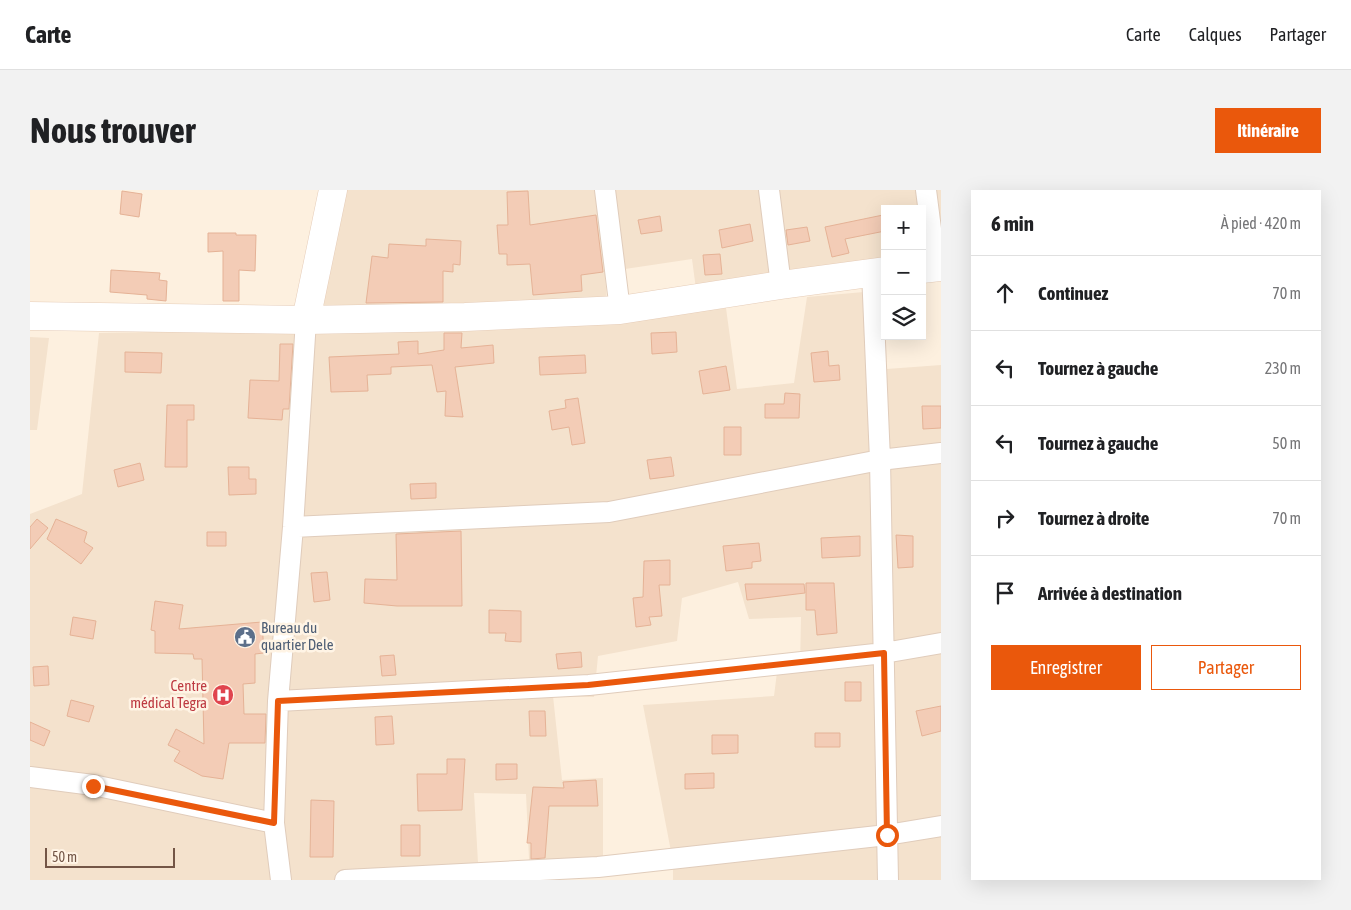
<!DOCTYPE html>
<html lang="fr">
<head>
<meta charset="utf-8">
<style>
  :root { --surface:#fff; --page:#f2f2f2; --text:#202124; --muted:#757577; --line:#e0e0e0; --accent:#ea580c }
  body { margin:0; font-family:"Asap Condensed",sans-serif; background:var(--page); color:var(--text) }
  .controls { position:absolute; right:15px; top:15px; display:grid; overflow:hidden; border-radius:0px; box-shadow:0 5px 20px #0002 }
  .controls button { width:45px; height:45px; display:grid; place-items:center; padding:0; border:0; border-bottom:1px solid var(--line); background:var(--surface); color:var(--text); font:25px sans-serif }
  .scale { position:absolute; left:15px; bottom:12px; width:130px; box-sizing:border-box; padding-left:5px; border:2px solid #735546; border-top:0; font-size:14px; line-height:18px; white-space:nowrap; color:#735546; -webkit-text-stroke:4px #fff4e5; paint-order:stroke }
  .stop { position:absolute; width:15px; height:15px; margin:-11px; border:4px solid #ea580c; border-radius:50%; background:#fff }
  .stop.end { background:#ea580c; border-color:#fff; box-shadow:0 1px 5px #0008 }
  .list { margin:0; padding:0; list-style:none }
  h2 { display:flex; justify-content:space-between; align-items:center; height:65px; margin:0; padding:0 20px; font-size:21px }
  h2 small { font-size:16px; font-weight:400; color:var(--muted) }
  .list li { display:grid; grid-template-columns:32px 1fr auto; gap:15px; align-items:center; box-sizing:border-box; height:75px; padding:0 20px; border-top:1px solid var(--line) }
  .list b { display:block; font-size:19px; white-space:nowrap }
  .list em { font-size:16px; font-style:normal; color:var(--muted) }
  .actions { display:flex; gap:10px; padding:15px 20px }
  .actions a { flex:1; padding:11px 0; border:1px solid var(--accent); border-radius:0px; text-align:center; font-size:18px; color:var(--accent) }
  .actions .main { background:var(--accent); color:#fff }
  .icon { flex:none; width:28px; height:28px; fill:none; stroke:currentColor; stroke-width:2; stroke-linecap:round; stroke-linejoin:round }
  .map { position:relative; flex:none; width:911px; height:690px; overflow:hidden; border-radius:0px }
  header { display:flex; align-items:center; gap:30px; box-sizing:border-box; height:70px; padding:0 25px; background:var(--surface); border-bottom:1px solid var(--line) }
  header strong { font-size:24px }
  nav { display:flex; gap:28px; margin-inline-start:auto; font-size:18px }
  .intro { display:flex; align-items:center; justify-content:space-between; box-sizing:border-box; height:120px; padding:0 30px }
  h1 { margin:0; font-size:35px }
  .button { padding:12px 22px; border-radius:0px; background:var(--accent); color:#fff; font-size:18px; font-weight:700 }
  main { display:flex; gap:30px; padding:0 30px }
  aside { flex:1; background:var(--surface); border-radius:0px; box-shadow:0 5px 20px #0002 }
  .map>svg:first-child { display:block }
  .residential { fill:#f4e2cd }
  .building { fill:#f3ccb6; stroke:#e5b296 }
  .lines { fill:none; stroke-linecap:round; stroke-linejoin:round }
  .street-casing { stroke:#e0ccbb; stroke-width:22 }
  .secondary-casing { stroke:#e6cdb9; stroke-width:29 }
  .street { stroke:#fff; stroke-width:20 }
  .secondary { stroke:#fff; stroke-width:28 }
  .route { stroke:#ea580c; stroke-width:6 }
  .labels { text-anchor:middle; stroke-width:5; stroke-linejoin:round; paint-order:stroke }
  .service-label { font-size:15px; fill:#4e5e75; stroke:#fff4e5; text-anchor:start }
  .health-label { font-size:15px; fill:#be3a42; stroke:#fff4e5; text-anchor:end }
</style>
</head>
<body>
<header>
<strong>Carte</strong>
<nav><a>Carte</a><a>Calques</a><a>Partager</a></nav>
</header>
<div class="intro"><h1>Nous trouver</h1><a class="button">Itinéraire</a></div>
<main>
<div class="map">
<svg width="911" height="690" viewBox="0 0 911 690">
  <rect width="100%" height="100%" fill="#fdf0df"/>
  <path class="residential" d="M308,0H911V65L892,67V19H855V73L666,99L662,69L575,82L577,114L291,119Z
    M834,102L843,180L911,175V690H643V672L613,515L744,506L747,482L770,478L771,427L719,429L708,392L652,408L647,451L568,466L564,507L523,506L532,590L573,588V682L500,690L496,604L444,603L449,690H0V324L52,304L69,143L578,133L696,118L707,199L764,193L777,107Z
    M0,147L19,148L7,240H0Z"/>
  <path class="building" d="M92,1L112,4L109,27L90,24Z
    M498,1L500,35L566,25L573,82L551,85L552,101L503,105L500,74L477,75V64H469L467,35H478L477,2Z
    M853,25L855,41L815,49L819,63L802,67L795,37Z
    M630,26L632,41L611,44L608,30Z
    M720,34L723,51L692,58L689,40Z
    M777,37L780,51L758,55L756,40Z
    M178,43H206V45H226L225,81L209,80V111H193V61L178,62Z
    M396,49L431,51L430,75L423,74V82L413,81V112L336,113L342,66L358,68L359,54L396,56Z
    M690,64L692,84L675,85L673,65Z
    M81,80L130,83L129,90L137,91L136,111L117,109V105L80,102Z
    M646,142L647,162L622,164L621,143Z
    M414,143H432L431,158L463,155L464,173L425,177L433,227L415,226L416,201L407,202L402,175L361,177V184L337,185L338,201L301,202L299,167L369,164L368,152L388,151V164L414,160Z
    M250,154H263L259,219H253L252,230L218,228L220,190L249,191Z
    M798,161L799,176L809,175L810,190L784,192L781,163Z
    M95,162L132,163L131,183L95,182Z
    M555,165L556,183L510,185L509,167Z
    M696,176L700,200L673,204L669,181Z
    M755,203L770,204L769,228H735V214H754Z
    M548,208L555,253L542,255L539,237L522,240L519,221L536,218L535,210Z
    M137,215H164V230H157V277H135Z
    M892,216H911V238L893,239Z
    M694,237H711V265H694Z
    M641,267L644,286L620,289L617,270Z
    M110,273L114,290L88,297L84,280Z
    M198,277H219V289H226V304L199,305Z
    M406,293V308L381,309L380,294Z
    M7,329L18,338L0,359V337Z
    M26,329L57,342L54,352L63,358L51,374L17,349Z
    M431,341L432,416H367L334,413L335,389L367,390L366,344Z
    M177,342H196V356H177Z
    M866,345L883,346V377L868,378Z
    M830,346V366L792,368L791,348Z
    M729,353L731,371L722,372V378L696,381L693,356Z
    M640,370V395H629L632,426L619,427L621,435L606,437L603,408L613,407L614,371Z
    M297,382L300,410L284,412L281,383Z
    M776,393H804L807,443L787,445L785,420H776Z
    M715,394H774L775,403L717,410Z
    M125,411L153,415L149,439L232,432L234,463L225,464V493L213,494L214,524H236L235,553H199L193,589L172,586L144,571L150,561L138,555L146,539L174,554L172,469H164L163,464L125,463V441L121,440Z
    M459,420L491,421V452L475,451L476,443H459Z
    M43,427L66,431L63,449L40,445Z
    M551,462L552,477L528,479L526,464Z
    M364,465L366,485L352,486L350,466Z
    M18,476L19,495L4,496L3,477Z
    M815,492H831V511H815Z
    M41,510L64,516L59,532L37,526Z
    M911,516V541L892,546L886,521Z
    M499,521H515L516,546H500Z
    M362,526L364,554L346,555L345,527Z
    M0,532L20,541L14,556L0,550Z
    M785,543H810V557H785Z
    M682,545H708V563L682,564Z
    M417,569H435L432,620L388,621L387,584H417Z
    M466,574H487V589L466,590Z
    M684,583V598L655,599V584Z
    M566,590L568,616H519L515,668L501,669V653H497L503,597L534,598L533,592Z
    M281,610L304,611L303,667H280Z
    M371,635H390V666H371Z"/>
  <g class="lines">
    <g class="street-casing">
      <path id="street" d="M575,0L590,120
        M739,0L751,95
        M896,0L906,78
        M842,82L850,270L858,690
        M263,337L579,322L850,270L911,263
        M248,511L559,495L854,463L911,453
        M0,587L63,595L244,633
        M251,690L244,633L248,511L263,337L276,130
        M315,690L568,677L857,645L911,636"/>
    </g>
    <g class="secondary-casing">
      <path id="secondary" d="M892,79L911,77
        M0,126L276,130L435,127L590,120L751,95L855,81
        M276,130L303,0"/>
    </g>
    <use href="#street" class="street"/>
    <use href="#secondary" class="secondary"/>
  </g>
  <g class="lines">
    <path class="route" d="M63,596L244,633L248,511L558,495L854,463L857,645"/>
  </g>
  <defs>
    <g id="civic-disc" transform="scale(1.125)"><circle r="9.5" fill="#5c6f8a" stroke="#fff4e5"/><path d="M-.6-6.5H3V-4.5H.6V-3L4-1V1h2V6H-6V1h2V-1L-.6-3ZM-1.2 2.5V6h2.4V2.5Z" fill="#fff"/></g>
    <g id="hospital-disc" transform="scale(1.125)"><circle r="9.5" fill="#e0444e" stroke="#fff4e5"/><path d="M-5-5h3v3.5h4V-5h3V5h-3V1.5h-4V5h-3Z" fill="#fff"/></g>
  </defs>
  <g fill-rule="evenodd">
    <use href="#civic-disc" x="215" y="447"/>
    <use href="#hospital-disc" x="193" y="505"/>
  </g>
  <g class="labels">
    <g class="service-label">
      <text x="231" y="443">Bureau du<tspan x="231" dy="17">quartier Dele</tspan></text>
    </g>
    <g class="health-label">
      <text x="177" y="501">Centre<tspan x="177" dy="17">médical Tegra</tspan></text>
    </g>
  </g>
</svg>
<div class="controls">
<button>+</button>
<button>−</button>
<button><svg class="icon" aria-label="layers" viewBox="0 0 24 24"><path d="M12 4l9 5-9 5-9-5zM3 14l9 5 9-5"/></svg></button>
</div>
<div class="scale">50 m</div>
<div class="stop" style="left:857px;top:645px"></div>
<div class="stop end" style="left:63px;top:596px"></div>
</div>
<aside>
<h2>6 min<small>À pied · 420 m</small></h2>
<ul class="list">
<li><svg class="icon" aria-label="ahead" viewBox="0 0 24 24"><path d="M12 20V5M6 11l6-6 6 6"/></svg><div><b>Continuez</b></div><em>70 m</em></li>
<li><svg class="icon" aria-label="left" viewBox="0 0 24 24"><path d="M17 20v-9H6M10 6l-5 5 5 5"/></svg><div><b>Tournez à gauche</b></div><em>230 m</em></li>
<li><svg class="icon" aria-label="left" viewBox="0 0 24 24"><path d="M17 20v-9H6M10 6l-5 5 5 5"/></svg><div><b>Tournez à gauche</b></div><em>50 m</em></li>
<li><svg class="icon" aria-label="right" viewBox="0 0 24 24"><path d="M7 20v-9h11M14 6l5 5-5 5"/></svg><div><b>Tournez à droite</b></div><em>70 m</em></li>
<li><svg class="icon" aria-label="arrive" viewBox="0 0 24 24"><path d="M6 21V4h12l-3 4 3 4H6"/></svg><div><b>Arrivée à destination</b></div></li>
</ul>
<div class="actions"><a class="main">Enregistrer</a><a>Partager</a></div>
</aside>
</main>
</body>
</html>
